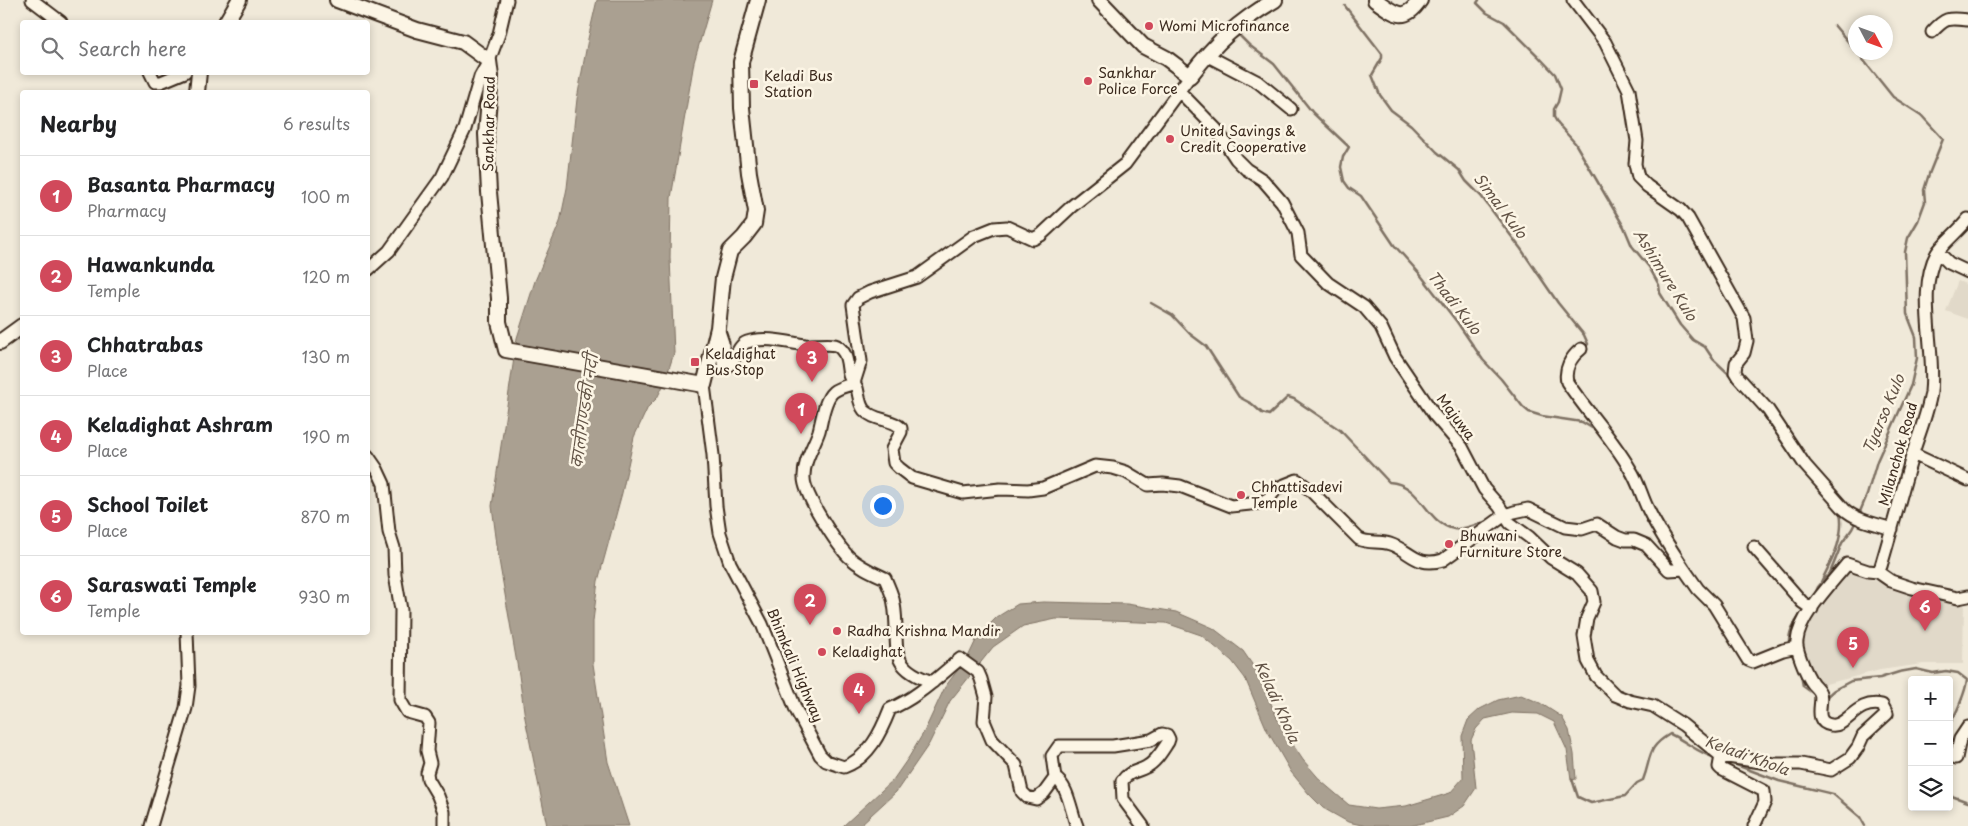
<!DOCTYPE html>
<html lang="en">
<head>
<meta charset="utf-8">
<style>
  :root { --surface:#fff; --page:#f2f2f2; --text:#202124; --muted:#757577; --line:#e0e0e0; --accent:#d1495b }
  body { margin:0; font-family:"Playpen Sans","Playpen Sans Deva",sans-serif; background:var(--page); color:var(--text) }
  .controls { position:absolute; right:15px; bottom:15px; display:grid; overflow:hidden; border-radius:5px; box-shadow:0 2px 8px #0003 }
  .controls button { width:45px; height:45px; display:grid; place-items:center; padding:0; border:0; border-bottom:1px solid var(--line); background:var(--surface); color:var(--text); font:25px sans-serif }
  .compass { position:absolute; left:1848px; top:15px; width:45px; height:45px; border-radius:50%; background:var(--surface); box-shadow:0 2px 8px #0003; rotate:131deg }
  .you { position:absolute; left:882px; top:505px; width:18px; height:18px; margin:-12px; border:4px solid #fff; border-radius:50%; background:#1a73e8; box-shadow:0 0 0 8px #1a73e833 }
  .badge { display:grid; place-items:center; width:32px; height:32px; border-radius:50%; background:var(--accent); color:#fff; font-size:16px; font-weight:700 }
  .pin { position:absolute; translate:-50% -41px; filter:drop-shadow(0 1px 2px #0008) }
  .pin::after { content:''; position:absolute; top:26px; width:18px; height:15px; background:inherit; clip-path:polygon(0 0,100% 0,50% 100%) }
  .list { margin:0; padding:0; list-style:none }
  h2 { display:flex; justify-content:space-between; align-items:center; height:65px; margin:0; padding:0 20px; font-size:21px }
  h2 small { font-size:16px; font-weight:400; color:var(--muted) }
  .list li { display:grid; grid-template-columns:32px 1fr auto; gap:15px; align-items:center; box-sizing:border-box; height:80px; padding:0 20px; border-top:1px solid var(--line) }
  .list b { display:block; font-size:19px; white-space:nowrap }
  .list p { margin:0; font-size:16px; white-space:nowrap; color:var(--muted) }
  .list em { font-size:16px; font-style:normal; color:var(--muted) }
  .icon { flex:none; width:28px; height:28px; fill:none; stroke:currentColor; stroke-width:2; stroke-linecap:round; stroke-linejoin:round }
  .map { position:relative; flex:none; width:1968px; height:826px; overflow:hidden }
  .search { position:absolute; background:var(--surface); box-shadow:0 2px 8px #0003; left:20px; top:20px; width:350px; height:55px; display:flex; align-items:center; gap:12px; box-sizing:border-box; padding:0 18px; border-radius:5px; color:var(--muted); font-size:19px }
  .panel { position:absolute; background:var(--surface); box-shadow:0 2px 8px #0003; left:20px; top:90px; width:350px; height:545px; border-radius:5px }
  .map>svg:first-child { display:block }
  .built { fill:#e1d9c9 }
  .water { fill:#aaa091; stroke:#7e7163 }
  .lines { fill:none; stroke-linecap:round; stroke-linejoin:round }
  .stream { stroke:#7e7163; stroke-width:2.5 }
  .minor-casing { stroke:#3b2a1e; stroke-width:15 }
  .major-casing { stroke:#3b2a1e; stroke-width:18 }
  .minor { stroke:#fcf5e5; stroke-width:11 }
  .major { stroke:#fcf5e5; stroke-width:14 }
  .poi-dot { fill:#d1495b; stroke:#fcf5e5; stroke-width:2 }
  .labels { text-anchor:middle; stroke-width:5; stroke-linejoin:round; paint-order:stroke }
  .poi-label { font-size:14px; fill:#3b2a1e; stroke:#fcf5e5; text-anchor:start }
  .street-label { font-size:14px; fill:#3b2a1e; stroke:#fcf5e5 }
  .water-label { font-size:15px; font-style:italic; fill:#625346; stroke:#fcf5e5 }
</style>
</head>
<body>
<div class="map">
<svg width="1968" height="826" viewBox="0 0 1968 826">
  <rect width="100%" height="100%" fill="#f0e9d9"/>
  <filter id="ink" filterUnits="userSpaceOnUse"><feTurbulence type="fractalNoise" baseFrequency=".02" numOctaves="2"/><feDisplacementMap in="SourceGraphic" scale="10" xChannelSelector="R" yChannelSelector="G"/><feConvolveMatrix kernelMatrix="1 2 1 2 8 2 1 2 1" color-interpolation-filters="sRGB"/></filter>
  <g filter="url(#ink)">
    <path class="built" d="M1958,281L1968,285V319L1946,311Z
      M1845,571L1903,590L1964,600L1963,664H1923L1880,670L1818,686L1812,676L1799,643L1811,615Z"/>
    <path class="water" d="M597,0H712L694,62L671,198L670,258L674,353L664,384L657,398L648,407L634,437L622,493L598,581L593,621V664L608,762L629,826H547L525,718L519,675L499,560L492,506L517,338L535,281L560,222L567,188L577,99L588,39Z
      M1043,602L1127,604L1176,612L1213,628L1243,651L1258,673L1281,727L1303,760L1322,782L1349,805L1376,809L1406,806L1450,793L1463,778L1462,736L1468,720L1480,709L1498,700L1521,695L1540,703L1562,717L1569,730L1574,754L1576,779L1572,780L1571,779L1567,750L1554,722L1538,714L1512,713L1485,719L1476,729L1471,740L1476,788L1464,806L1448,817L1410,826H1366L1348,822L1323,808L1309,794L1291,772L1267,730L1245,678L1232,661L1201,635L1166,623L1056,619L1023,626L993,647L950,701L929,744L896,792L859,826H843L893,780L909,757L924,732L945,687L969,655L978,636L997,617L1018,604Z"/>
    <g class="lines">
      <path class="stream" d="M1479,0L1477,3L1487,13L1504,22L1538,56L1555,74L1561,89L1558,102L1554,109V117L1558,124L1575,143L1624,227L1632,246L1649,267L1659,285L1660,293L1680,325L1693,340L1705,347L1713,359L1732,377
        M1345,6L1382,54V58L1372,75L1380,95L1391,110L1411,125L1437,152L1459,170L1466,181L1481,196L1521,249L1558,303L1584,335L1588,344L1584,349
        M1834,25L1856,51
        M1237,33L1249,45L1274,64L1313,113L1349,147L1343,157L1341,167L1344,181L1349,188L1361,196L1394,245L1419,273L1457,322L1483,360L1501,379L1523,407L1529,412L1542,416L1582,422L1597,431
        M1857,52L1893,97L1921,115L1943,139L1929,174L1924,190L1925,202L1918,221L1908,238L1905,252L1907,314L1916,337L1917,358L1911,385L1877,461L1867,495L1859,514
        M1151,303L1172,315L1190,334L1206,346L1239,397L1252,404L1262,413L1269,415L1288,397L1294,399L1340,430L1389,482C1422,484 1425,523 1454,529C1461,531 1480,523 1488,521
        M1760,409L1794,459
        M1622,466L1636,494
        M1821,582C1832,560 1845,537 1840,512
        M1814,596L1818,587L1830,573L1842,543L1852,529L1856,521
        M1789,645C1788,629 1796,621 1805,609
        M1790,651L1796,661
        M1801,675L1803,686L1818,697
        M1824,699L1834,690L1851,681L1880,678L1899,672L1916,669L1933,673L1946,671L1958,673L1967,680C1966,690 1956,716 1949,724
        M1731,763L1779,781L1833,794L1860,817L1865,826
        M1572,779L1578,797L1591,803L1625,796L1637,783L1643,780C1652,757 1646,748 1670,734C1686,741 1699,754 1716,758
        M1949,795L1968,802"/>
      <g class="minor-casing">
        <path id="minor" d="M32,0L61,22
          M1573,0L1605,42L1629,90L1637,141L1635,164L1638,177L1647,186L1681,210L1688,218L1744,318L1747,341L1744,353L1736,363L1735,372L1738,377L1768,410L1805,465L1844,509C1857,521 1877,524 1892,529
          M1932,32C1946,17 1948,18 1968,20
          M1206,55L1258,82L1291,109
          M150,72L155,82H161L185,72
          M1179,91L1216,129L1236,159L1246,169L1263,180L1282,202L1298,233L1301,255L1328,283L1364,307L1381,327L1395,357L1435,416L1462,447L1484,489L1499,506L1510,523L1529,537L1551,558L1577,574L1592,591L1594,602L1587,618L1584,636L1588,661L1596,676L1615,695L1630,701L1653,706L1683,725L1721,756
          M1938,252L1949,263L1968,272
          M368,270L389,251L442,177L465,129L480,77L489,61L499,34L507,0
          M718,328L723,343V363L729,365C736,359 738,345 747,342C765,336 787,342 805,345C815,346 826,343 835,345C839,346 842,350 844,353C848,360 847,367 849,375C850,380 855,383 857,388C859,395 859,404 864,410C874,421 891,418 901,428V432L892,449L894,463L899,468L912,478L963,493L1000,489L1028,490L1043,488L1095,466L1113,468L1126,472L1148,485L1163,484L1180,486L1231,506L1260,503L1269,498L1277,488L1297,480L1309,489L1359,539C1369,544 1379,540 1390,544C1411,551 1416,568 1443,560L1505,515L1514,512L1528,509L1565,527L1582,529L1597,524L1617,537L1625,540H1634L1646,545L1669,570L1684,569L1698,589L1714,605L1748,660L1753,662L1783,650L1797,647
          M1581,349C1571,357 1564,369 1567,382C1587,412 1612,438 1630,469C1638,481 1641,494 1647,507C1657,529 1671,549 1684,569
          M704,385L713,455L716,506L720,533L730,563L762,624L796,710L820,755L826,761L844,767C869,758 881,732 890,709C917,698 938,677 960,659L978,672L981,679L986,697L984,721L992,740L1016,765L1022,792L1027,797L1036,799L1044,793L1055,778L1052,756L1059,746H1113L1151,740L1162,734L1167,735L1169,739L1168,742C1162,751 1156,762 1146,767C1137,772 1129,771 1122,781L1123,799L1143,826
          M1913,454L1968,480
          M368,456L377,469L384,484L389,532L394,548L395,575L401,610L400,700L407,712L425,717L429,723L427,751L430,763L427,773L428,779L438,796L444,812V826
          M1754,547L1802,602L1812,609
          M1878,572L1881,566C1892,529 1902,491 1913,453C1919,433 1928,413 1931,392C1936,350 1916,291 1937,253C1943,243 1960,230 1968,219
          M933,682C883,666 901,644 894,604C893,595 888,586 885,578C872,572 860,567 849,557C837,545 804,495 804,478C803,462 814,446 819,431C822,420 824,400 833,392C839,387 848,386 854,383L861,361L853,305L858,298L870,292L917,277L974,236L994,228L1007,227L1033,239L1041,235L1072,206L1125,164L1190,76
          M1721,756L1774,764H1801L1831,770L1850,758L1858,747L1863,736L1887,714L1882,705C1856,699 1847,728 1831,725C1812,722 1824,702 1820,693C1819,690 1815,686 1813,684C1807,676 1804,668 1801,660C1799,654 1796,647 1797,641C1799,616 1832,583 1847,564L1868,571L1878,572L1891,581L1912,588L1958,598L1968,596
          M1721,756L1719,767L1721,769L1764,791L1765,802L1754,826
          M1956,758L1960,739L1968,727
          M1055,778C1068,785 1071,812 1077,826
          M151,826L186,708L189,686L187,632"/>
      </g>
      <g class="major-casing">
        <path id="major" d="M337,0L417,30L463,42L489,61L491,76L486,134L489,192L499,298V322L506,350L704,385L718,328L723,278L730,251L744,237L754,224L756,211L749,173L742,108L741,62L758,0
          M1099,0L1143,46L1166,58L1190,76C1216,42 1238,22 1275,0
          M1375,0C1394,13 1404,24 1420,0
          M226,22L239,0
          M197,92L199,72
          M0,342L22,326"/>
      </g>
      <use href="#minor" class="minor"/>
      <use href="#major" class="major"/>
    </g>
  </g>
  <g class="poi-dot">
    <circle cx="1149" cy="26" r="5"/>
    <circle cx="1088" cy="81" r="5"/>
    <rect x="749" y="79" width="10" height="10" rx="2.5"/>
    <circle cx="1170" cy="139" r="5"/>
    <rect x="690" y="357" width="10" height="10" rx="2.5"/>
    <circle cx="1241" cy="495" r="5"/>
    <circle cx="1449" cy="544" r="5"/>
    <circle cx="837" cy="631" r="5"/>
    <circle cx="822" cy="652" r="5"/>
  </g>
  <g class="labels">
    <g class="poi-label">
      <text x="1159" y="31">Womi Microfinance</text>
      <text x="1098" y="78">Sankhar<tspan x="1098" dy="16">Police Force</tspan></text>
      <text x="764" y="81">Keladi Bus<tspan x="764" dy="16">Station</tspan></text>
      <text x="1180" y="136">United Savings &amp;<tspan x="1180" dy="16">Credit Cooperative</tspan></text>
      <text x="705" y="359">Keladighat<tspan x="705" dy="16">Bus Stop</tspan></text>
      <text x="1251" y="492">Chhattisadevi<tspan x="1251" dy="16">Temple</tspan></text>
      <text x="1459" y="541">Bhuwani<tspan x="1459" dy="16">Furniture Store</tspan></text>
      <text x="847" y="636">Radha Krishna Mandir</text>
      <text x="832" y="657">Keladighat</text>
    </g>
    <g class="street-label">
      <text transform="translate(489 124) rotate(-89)" y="5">Sankhar Road</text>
      <text transform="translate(1456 417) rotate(53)" y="5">Majuwa</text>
      <text transform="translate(1898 454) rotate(-74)" y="5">Milanchok Road</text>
      <text transform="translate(795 665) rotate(67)" y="5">Bhimkali Highway</text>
    </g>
    <g class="water-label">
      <text transform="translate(1500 206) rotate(53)" y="5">Simal Kulo</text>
      <text transform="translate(1665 275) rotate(58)" y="5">Ashimure Kulo</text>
      <text transform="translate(1454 303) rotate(52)" y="5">Thadi Kulo</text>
      <text transform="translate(585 411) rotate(-82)" y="5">कालीगण्डकी नदी</text>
      <text transform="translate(1884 414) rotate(-67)" y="5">Tyarso Kulo</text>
      <text transform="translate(1277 702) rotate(66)" y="5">Keladi Khola</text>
      <text transform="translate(1747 756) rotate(20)" y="5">Keladi Khola</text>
    </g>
  </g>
</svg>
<div class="controls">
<button>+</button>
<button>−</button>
<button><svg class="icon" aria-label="layers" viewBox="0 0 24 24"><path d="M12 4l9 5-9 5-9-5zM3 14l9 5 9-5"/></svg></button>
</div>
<svg class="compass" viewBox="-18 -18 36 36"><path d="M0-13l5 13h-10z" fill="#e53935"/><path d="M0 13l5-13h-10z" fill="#757577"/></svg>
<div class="you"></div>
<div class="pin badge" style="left:801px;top:434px">1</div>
<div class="pin badge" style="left:810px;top:625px">2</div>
<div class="pin badge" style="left:812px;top:382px">3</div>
<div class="pin badge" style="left:859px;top:714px">4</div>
<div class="pin badge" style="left:1853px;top:668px">5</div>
<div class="pin badge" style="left:1925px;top:631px">6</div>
<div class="search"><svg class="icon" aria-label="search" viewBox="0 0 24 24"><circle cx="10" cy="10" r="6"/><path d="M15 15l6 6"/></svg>Search here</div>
<section class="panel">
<h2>Nearby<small>6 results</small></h2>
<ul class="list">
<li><span class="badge">1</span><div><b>Basanta Pharmacy</b><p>Pharmacy</p></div><em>100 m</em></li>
<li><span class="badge">2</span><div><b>Hawankunda</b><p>Temple</p></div><em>120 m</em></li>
<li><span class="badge">3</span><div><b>Chhatrabas</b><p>Place</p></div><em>130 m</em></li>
<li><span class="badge">4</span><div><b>Keladighat Ashram</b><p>Place</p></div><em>190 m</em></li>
<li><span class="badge">5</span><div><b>School Toilet</b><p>Place</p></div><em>870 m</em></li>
<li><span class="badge">6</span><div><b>Saraswati Temple</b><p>Temple</p></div><em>930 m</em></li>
</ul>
</section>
</div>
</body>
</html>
